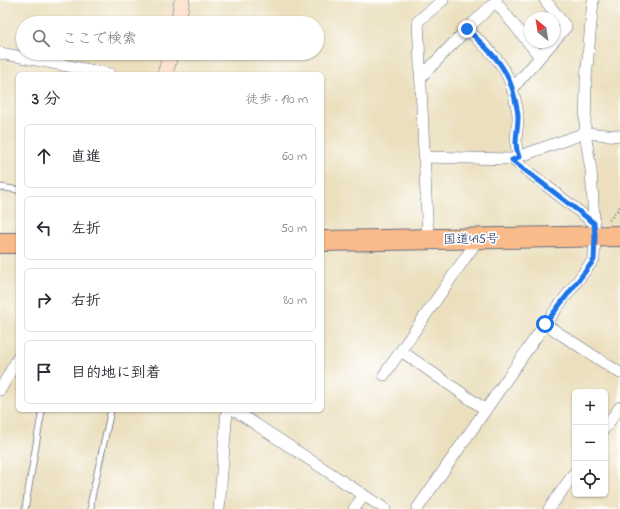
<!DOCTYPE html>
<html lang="ja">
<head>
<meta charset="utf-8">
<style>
  :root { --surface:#fff; --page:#f2f2f3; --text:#2b2b33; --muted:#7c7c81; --line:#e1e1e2 }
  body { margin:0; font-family:"Indie Flower","Klee One",sans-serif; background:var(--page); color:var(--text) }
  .controls { position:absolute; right:12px; bottom:12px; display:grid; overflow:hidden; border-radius:6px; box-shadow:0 1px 3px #0004 }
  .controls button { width:36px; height:36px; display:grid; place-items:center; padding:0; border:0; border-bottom:1px solid var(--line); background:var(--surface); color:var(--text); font:20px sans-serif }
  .compass { position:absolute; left:524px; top:12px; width:36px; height:36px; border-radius:50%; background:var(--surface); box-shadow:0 1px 3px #0004; rotate:330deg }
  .stop { position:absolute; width:12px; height:12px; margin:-9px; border:3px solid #1a73e8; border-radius:50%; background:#fff }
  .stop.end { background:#1a73e8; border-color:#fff; box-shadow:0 1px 4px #0008 }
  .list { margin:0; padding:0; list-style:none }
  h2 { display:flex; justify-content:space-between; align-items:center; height:52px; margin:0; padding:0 16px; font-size:17px }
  h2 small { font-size:13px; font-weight:400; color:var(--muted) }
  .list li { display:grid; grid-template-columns:26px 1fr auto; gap:12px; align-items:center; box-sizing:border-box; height:64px; margin:0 8px 8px; padding:0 8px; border:1px solid var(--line); border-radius:6px }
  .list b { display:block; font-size:15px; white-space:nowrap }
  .list em { font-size:13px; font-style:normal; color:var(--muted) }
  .icon { flex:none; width:22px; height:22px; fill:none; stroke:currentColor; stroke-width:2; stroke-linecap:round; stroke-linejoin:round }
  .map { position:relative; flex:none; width:620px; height:509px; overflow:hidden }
  .search { position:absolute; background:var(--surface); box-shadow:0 1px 3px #0004; left:16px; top:16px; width:308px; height:44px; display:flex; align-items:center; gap:10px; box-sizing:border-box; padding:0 14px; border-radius:22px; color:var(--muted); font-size:15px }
  .panel { position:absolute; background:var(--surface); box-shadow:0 1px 3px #0004; left:16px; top:72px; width:308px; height:340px; border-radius:6px }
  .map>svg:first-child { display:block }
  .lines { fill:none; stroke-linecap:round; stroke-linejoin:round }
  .lane-casing { stroke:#646d7f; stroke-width:7 }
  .street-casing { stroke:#646d7f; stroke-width:12 }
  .secondary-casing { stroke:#646d7f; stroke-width:16 }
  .highway-casing { stroke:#646d7f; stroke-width:22 }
  .path { stroke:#646d7f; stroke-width:2.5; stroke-dasharray:1 3; stroke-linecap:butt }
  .lane { stroke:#fff; stroke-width:5.5 }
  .street { stroke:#fff; stroke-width:11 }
  .secondary { stroke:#fde4d1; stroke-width:15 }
  .highway { stroke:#fabb8b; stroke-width:20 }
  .route { stroke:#1a73e8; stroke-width:5 }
  .labels { text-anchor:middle; stroke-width:3.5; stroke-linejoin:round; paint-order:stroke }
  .street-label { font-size:13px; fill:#1b2f5e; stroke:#fff }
</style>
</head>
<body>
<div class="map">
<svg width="620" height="509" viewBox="0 0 620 509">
  <rect width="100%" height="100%" fill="#fff"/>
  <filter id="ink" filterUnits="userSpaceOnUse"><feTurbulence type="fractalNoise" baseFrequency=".025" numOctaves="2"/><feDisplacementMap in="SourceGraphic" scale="8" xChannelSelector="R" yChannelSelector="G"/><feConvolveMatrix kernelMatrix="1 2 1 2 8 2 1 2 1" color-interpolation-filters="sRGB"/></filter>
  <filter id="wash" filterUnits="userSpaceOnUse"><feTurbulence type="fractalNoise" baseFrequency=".012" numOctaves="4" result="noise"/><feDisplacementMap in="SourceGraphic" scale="16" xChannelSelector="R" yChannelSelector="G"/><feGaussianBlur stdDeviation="0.9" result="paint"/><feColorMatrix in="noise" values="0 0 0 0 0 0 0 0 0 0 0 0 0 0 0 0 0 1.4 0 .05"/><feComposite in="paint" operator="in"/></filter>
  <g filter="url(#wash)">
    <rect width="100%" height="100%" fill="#ebdfbd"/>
  </g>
  <g filter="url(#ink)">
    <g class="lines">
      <g class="lane-casing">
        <path id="lane" d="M0,187L18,190
          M25,509L42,410
          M91,509V501L111,410"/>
      </g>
      <g class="street-casing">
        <path id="street" d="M545,0L566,27L554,41
          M495,1L540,57
          M467,29C491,52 508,65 515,99C516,105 518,111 518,117C518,133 513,142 519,157
          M0,53L110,74
          M420,78L467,29L497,0
          M512,89L553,42
          M424,157L512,159L585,133L620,136
          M512,159L594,223
          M428,239L418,21L443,0
          M545,324L620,373
          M401,351L486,410
          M384,375L479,238
          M0,390L18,358
          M234,410L385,509
          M605,428L620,407
          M219,509L227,410
          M354,509L364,495
          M417,509L545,324L594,259L595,237L591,170L585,133L586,79L593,0
          M549,509L575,472"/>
      </g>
      <g class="secondary-casing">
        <path id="secondary" d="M178,23L182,0
          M165,74L171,53"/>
      </g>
      <g class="highway-casing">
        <path id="highway" d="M322,241L620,236
          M0,243H18"/>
      </g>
      <path class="path" d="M609,220L620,207"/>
      <use href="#lane" class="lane"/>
      <use href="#street" class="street"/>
      <use href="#secondary" class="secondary"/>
      <use href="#highway" class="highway"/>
    </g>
  </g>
  <g class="lines" filter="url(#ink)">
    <path class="route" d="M467,29C490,52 508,65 515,99C516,105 518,111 518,117C518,133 513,142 519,157L512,160L594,223L595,236L594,260L545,324"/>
  </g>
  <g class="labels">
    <g class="street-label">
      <text transform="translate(471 238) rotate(-1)" y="5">国道495号</text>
    </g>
  </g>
</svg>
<div class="controls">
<button>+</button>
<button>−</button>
<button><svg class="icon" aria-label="locate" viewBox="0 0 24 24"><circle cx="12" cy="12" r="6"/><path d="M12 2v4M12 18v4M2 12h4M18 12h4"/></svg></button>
</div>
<svg class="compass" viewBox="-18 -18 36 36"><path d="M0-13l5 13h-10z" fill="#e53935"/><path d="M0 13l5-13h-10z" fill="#7c7c81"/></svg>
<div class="stop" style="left:545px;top:324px"></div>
<div class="stop end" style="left:467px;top:29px"></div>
<div class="search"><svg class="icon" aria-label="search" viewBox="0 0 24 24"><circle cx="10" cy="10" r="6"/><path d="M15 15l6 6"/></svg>ここで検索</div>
<section class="panel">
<h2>3 分<small>徒歩 · 190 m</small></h2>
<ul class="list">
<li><svg class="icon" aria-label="ahead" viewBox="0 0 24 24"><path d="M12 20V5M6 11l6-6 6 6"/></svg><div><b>直進</b></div><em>60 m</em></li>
<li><svg class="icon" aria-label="left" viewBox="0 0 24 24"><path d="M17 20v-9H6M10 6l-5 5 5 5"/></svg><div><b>左折</b></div><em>50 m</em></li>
<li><svg class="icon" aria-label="right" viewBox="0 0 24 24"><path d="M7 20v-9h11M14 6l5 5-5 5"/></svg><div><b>右折</b></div><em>80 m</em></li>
<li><svg class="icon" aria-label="arrive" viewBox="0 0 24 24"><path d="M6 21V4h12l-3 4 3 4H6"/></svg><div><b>目的地に到着</b></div></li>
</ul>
</section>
</div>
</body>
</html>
